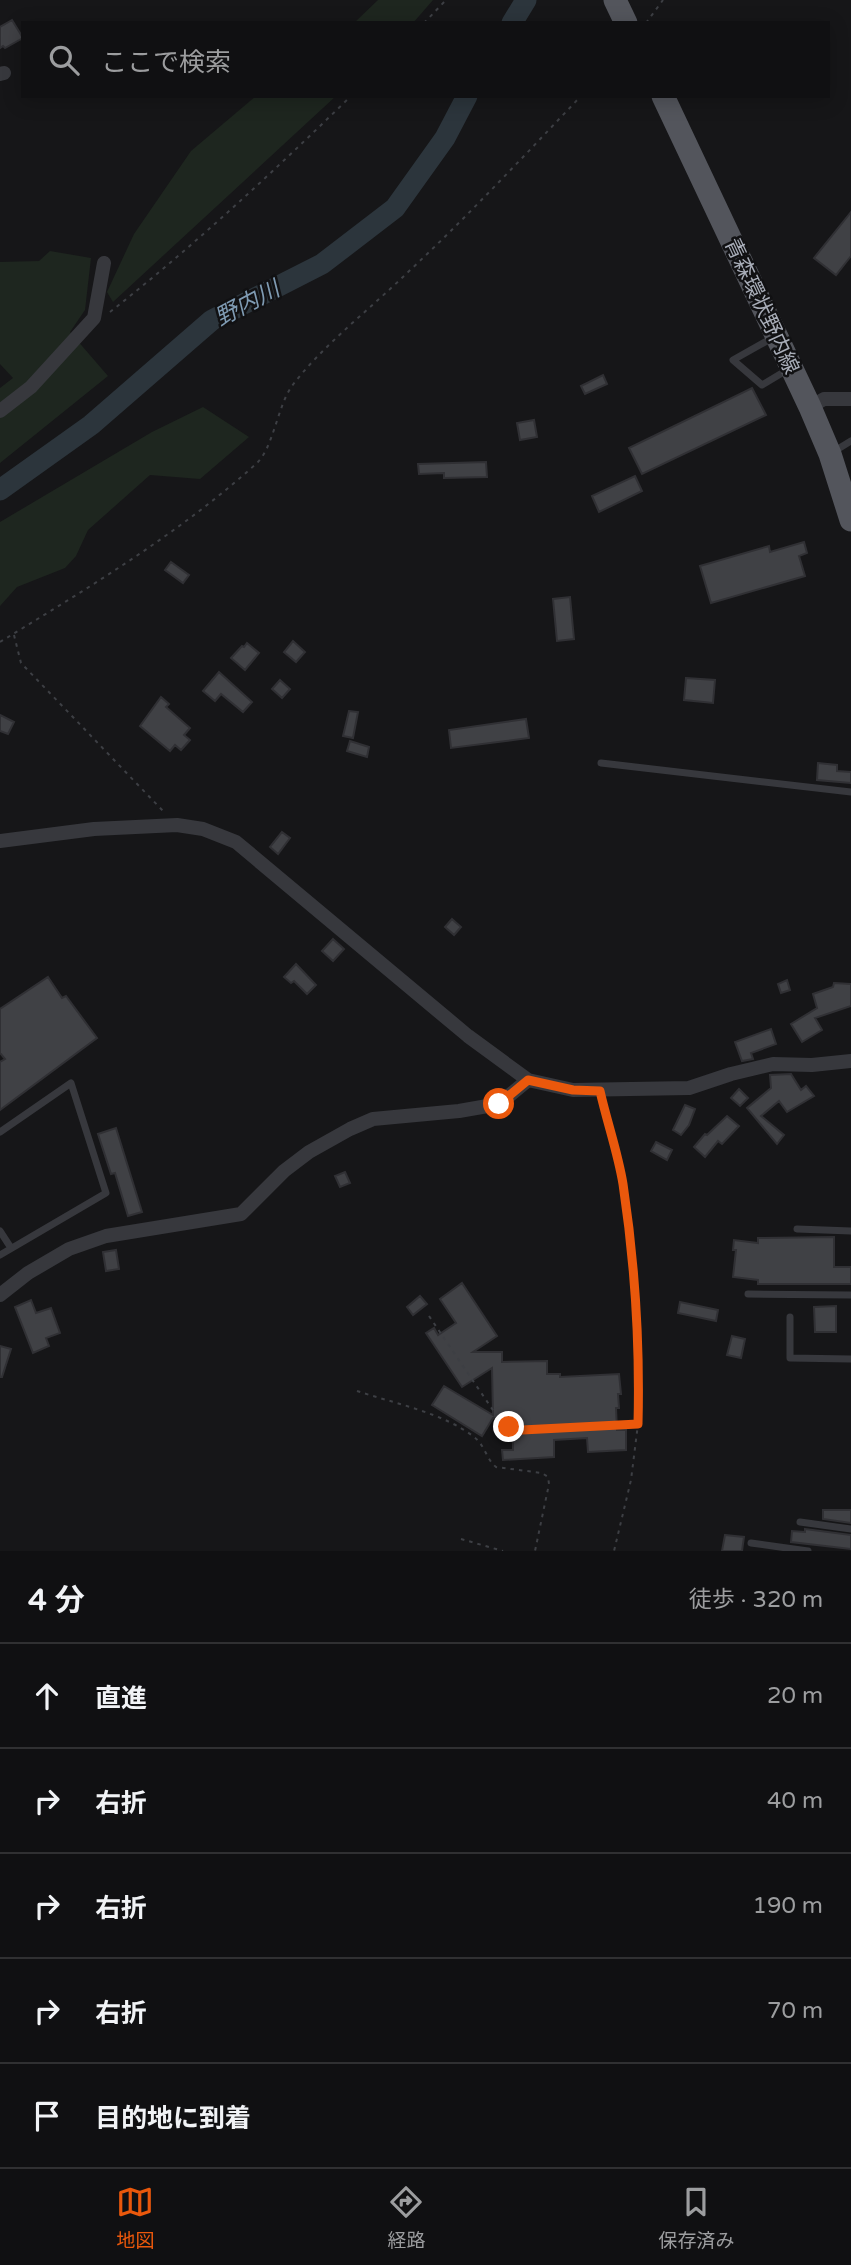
<!DOCTYPE html>
<html lang="ja">
<head>
<meta charset="utf-8">
<style>
  :root { --surface:#101012; --page:#19191b; --text:#f1f3f6; --muted:#9c9d9f; --line:#303032; --accent:#ea580c }
  body { margin:0; font-family:"Varela Round","Noto Sans JP",sans-serif; background:var(--page); color:var(--text) }
  .stop { position:absolute; width:21px; height:21px; margin:-16px; border:5px solid #ea580c; border-radius:50%; background:#fff }
  .stop.end { background:#ea580c; border-color:#fff; box-shadow:0 2px 7px #0008 }
  .list { margin:0; padding:0; list-style:none }
  h2 { display:flex; justify-content:space-between; align-items:center; height:91px; margin:0; padding:0 28px; font-size:30px }
  h2 small { font-size:23px; font-weight:400; color:var(--muted) }
  .list li { display:grid; grid-template-columns:46px 1fr auto; gap:21px; align-items:center; box-sizing:border-box; height:105px; padding:0 28px; border-top:2px solid var(--line) }
  .list b { display:block; font-size:26px; white-space:nowrap }
  .list em { font-size:23px; font-style:normal; color:var(--muted) }
  .icon { flex:none; width:38px; height:38px; fill:none; stroke:currentColor; stroke-width:2; stroke-linecap:round; stroke-linejoin:round }
  .map { position:relative; flex:none; width:851px; height:1551px; overflow:hidden }
  .search { position:absolute; background:var(--surface); box-shadow:0 4px 18px #0003; left:21px; right:21px; top:21px; height:77px; display:flex; align-items:center; gap:18px; box-sizing:border-box; padding:0 24px; border-radius:0px; color:var(--muted); font-size:26px }
  .sheet { height:616px; background:var(--surface) }
  nav { display:flex; justify-content:space-around; align-items:center; box-sizing:border-box; height:98px; border-top:2px solid var(--line); background:var(--surface); font-size:19px; color:var(--muted) }
  nav a { display:grid; justify-items:center; gap:4px }
  nav .on { color:var(--accent) }
  .map>svg:first-child { display:block }
  .green { fill:#1e261f }
  .lines { fill:none; stroke-linecap:round; stroke-linejoin:round }
  .river { stroke:#2c353c; stroke-width:21 }
  .building { fill:#404145; stroke:#303034; stroke-width:2 }
  .path { stroke:#3d3f44; stroke-width:2; stroke-dasharray:3.5 5; stroke-linecap:butt }
  .lane { stroke:#37383d; stroke-width:7 }
  .street { stroke:#37383d; stroke-width:14 }
  .primary { stroke:#53555c; stroke-width:23 }
  .route { stroke:#ea580c; stroke-width:9 }
  .labels { text-anchor:middle; stroke-width:5; stroke-linejoin:round; paint-order:stroke }
  .street-label { font-size:21px; fill:#a8adb8; stroke:#111113 }
  .water-label { font-size:23px; font-style:italic; fill:#7f9bb3; stroke:#111113 }
</style>
</head>
<body>
<div class="map">
<svg width="851" height="1551" viewBox="0 0 851 1551">
  <rect width="100%" height="100%" fill="#161618"/>
  <path class="green" d="M378,0H433L413,23H354Z
    M256,96H336L113,302L107,292L134,234L191,151Z
    M50,251L91,258L85,310L70,332L108,376L0,463V388L13,378L0,364V262L39,261Z
    M203,407L249,437L200,479L150,475L88,530L76,556L65,568L17,587L0,606V522L152,432Z"/>
  <g class="lines">
    <path class="river" d="M512,23L526,0
      M0,490L91,425L212,320L322,264L395,208L445,138L467,96"/>
  </g>
  <path class="building" d="M12,20L23,38L5,48L3,46L0,48V27Z
    M851,212V256L836,275L814,258Z
    M603,375L607,384L585,394L581,386Z
    M752,388L766,415L642,474L629,448Z
    M534,420L537,437L520,440L517,423Z
    M486,462L487,477L444,478V473L419,474L418,464Z
    M635,476L642,491L599,512L592,496Z
    M804,542L807,553L799,556L805,576L711,603L700,566L769,546L770,552Z
    M171,562L189,575L183,583L165,570Z
    M570,597L574,639L557,641L553,599Z
    M293,641L305,652L296,662L284,652Z
    M247,643L259,653L245,670L231,658L242,646L244,647Z
    M219,672L252,702L243,712L221,694L215,701L203,691Z
    M686,678L715,680L713,703L684,700Z
    M280,680L290,689L282,698L272,689Z
    M161,697L169,704L166,707L190,728L184,735L190,740L181,750L175,745L170,751L140,726Z
    M349,711L358,712L353,738L343,736Z
    M0,715L14,722L8,734L0,731Z
    M526,719L529,738L451,748L449,730Z
    M350,741L369,747L367,757L347,751Z
    M818,763L837,765V771L851,772V783L817,780Z
    M282,832L290,838L278,854L270,847Z
    M452,919L461,927L454,935L445,927Z
    M333,939L344,949L333,961L322,951Z
    M296,964L316,985L307,994L294,981L291,983L284,977Z
    M48,977L62,998L66,996L97,1038L0,1110V1062L5,1059L0,1053V1009Z
    M787,980L790,990L781,993L778,984Z
    M834,983L851,984V1006L815,1018L822,1030L802,1042L791,1024L817,1008L813,994L833,987Z
    M771,1029L776,1044L751,1053L753,1059L742,1061L735,1042Z
    M791,1074L801,1090L806,1086L814,1096L787,1112L779,1101L761,1116L784,1135L777,1144L747,1108L771,1088L770,1075Z
    M739,1089L748,1098L740,1106L731,1098Z
    M685,1105L695,1109L689,1125L681,1135L673,1130Z
    M727,1116L739,1126L722,1144L718,1141L705,1157L694,1147L705,1134L707,1135Z
    M116,1128L142,1212L128,1216L115,1173L111,1174L98,1134Z
    M656,1142L672,1150L667,1160L651,1151Z
    M345,1172L350,1183L340,1187L335,1176Z
    M834,1237V1267H851V1284H758V1280L733,1277L736,1250H733L734,1240L758,1243V1238Z
    M116,1250L119,1269L106,1271L103,1252Z
    M462,1283L497,1336L473,1352H502V1362L547,1361V1374H560V1377L619,1374L621,1394H618L619,1408H616L617,1430H626V1450L588,1452L587,1438L554,1440V1457L503,1460L502,1450H513V1437L520,1436V1418H493L482,1436L432,1405L444,1386L493,1415L492,1368L462,1387L426,1333L434,1328L438,1335L456,1323L440,1299Z
    M420,1296L427,1304L413,1315L407,1307Z
    M31,1300L36,1313L51,1308L60,1333L46,1338L49,1346L33,1353L15,1307Z
    M680,1302L718,1310L716,1321L678,1313Z
    M836,1306V1332H815L814,1307Z
    M732,1336L745,1339L741,1358L727,1355Z
    M0,1346L11,1349L2,1377H0Z
    M823,1510H851V1523L823,1519Z
    M805,1529L851,1535V1549L791,1542L792,1531L805,1532Z
    M725,1535L744,1537L742,1551H722Z"/>
  <g class="lines">
    <path class="path" d="M424,23L446,0
      M646,23L663,0
      M110,312C195,245 273,172 351,96
      M14,635L21,663L164,812
      M0,642C88,588 180,533 257,463C273,448 278,405 292,386C321,347 370,309 406,274C467,217 524,156 581,96
      M603,1102L622,1182L635,1288L639,1341L638,1424L631,1480L614,1551
      M429,1316L501,1422L508,1427L521,1430L637,1424
      M357,1391C393,1403 444,1413 474,1437C485,1445 486,1459 496,1467L542,1473L548,1477L549,1484L535,1551
      M461,1539L503,1551"/>
    <path class="lane" d="M774,337L733,360L762,385L787,370
      M833,452L851,441
      M601,763L851,792
      M0,1132L71,1083L106,1193L0,1255
      M797,1229L851,1231
      M0,1231L11,1248
      M748,1294L851,1295
      M790,1317V1358L851,1359
      M800,1522L851,1529
      M751,1543L808,1551"/>
    <path class="street" d="M0,74L4,73
      M810,407L824,399H851
      M0,411L31,387L94,318L104,263
      M0,841L94,829L177,825L203,829L236,842L468,1036L528,1080L573,1090L689,1088L731,1074L773,1064L812,1065L851,1061
      M0,1295L28,1273L69,1249L106,1236L241,1214L284,1171L309,1152L350,1129L373,1119L459,1111L499,1104L528,1080"/>
    <path class="primary" d="M615,0L626,23
      M663,96L810,407L830,454L851,520"/>
  </g>
  <g class="lines">
    <path class="route" d="M499,1104L528,1080L573,1090L600,1091C607,1122 618,1153 623,1184C635,1264 640,1344 638,1424L522,1430L509,1427"/>
  </g>
  <g class="labels">
    <g class="street-label">
      <text transform="translate(762 306) rotate(65)" y="7">青森環状野内線</text>
    </g>
    <g class="water-label">
      <text transform="translate(247 303) rotate(-28)" y="8">野内川</text>
    </g>
  </g>
</svg>
<div class="stop" style="left:499px;top:1104px"></div>
<div class="stop end" style="left:509px;top:1427px"></div>
<div class="search"><svg class="icon" aria-label="search" viewBox="0 0 24 24"><circle cx="10" cy="10" r="6"/><path d="M15 15l6 6"/></svg>ここで検索</div>
</div>
<section class="sheet">
<h2>4 分<small>徒歩 · 320 m</small></h2>
<ul class="list">
<li><svg class="icon" aria-label="ahead" viewBox="0 0 24 24"><path d="M12 20V5M6 11l6-6 6 6"/></svg><div><b>直進</b></div><em>20 m</em></li>
<li><svg class="icon" aria-label="right" viewBox="0 0 24 24"><path d="M7 20v-9h11M14 6l5 5-5 5"/></svg><div><b>右折</b></div><em>40 m</em></li>
<li><svg class="icon" aria-label="right" viewBox="0 0 24 24"><path d="M7 20v-9h11M14 6l5 5-5 5"/></svg><div><b>右折</b></div><em>190 m</em></li>
<li><svg class="icon" aria-label="right" viewBox="0 0 24 24"><path d="M7 20v-9h11M14 6l5 5-5 5"/></svg><div><b>右折</b></div><em>70 m</em></li>
<li><svg class="icon" aria-label="arrive" viewBox="0 0 24 24"><path d="M6 21V4h12l-3 4 3 4H6"/></svg><div><b>目的地に到着</b></div></li>
</ul>
</section>
<nav>
<a class="on"><svg class="icon" aria-label="map" viewBox="0 0 24 24"><path d="M3 6l6-2 6 2 6-2v14l-6 2-6-2-6 2zM9 4v14M15 6v14"/></svg>地図</a>
<a><svg class="icon" aria-label="directions" viewBox="0 0 24 24"><path d="M12 3l9 9-9 9-9-9zM9 14v-3h6M13 9l2 2-2 2"/></svg>経路</a>
<a><svg class="icon" aria-label="saved" viewBox="0 0 24 24"><path d="M7 4h10v16l-5-4-5 4z"/></svg>保存済み</a>
</nav>
</body>
</html>
